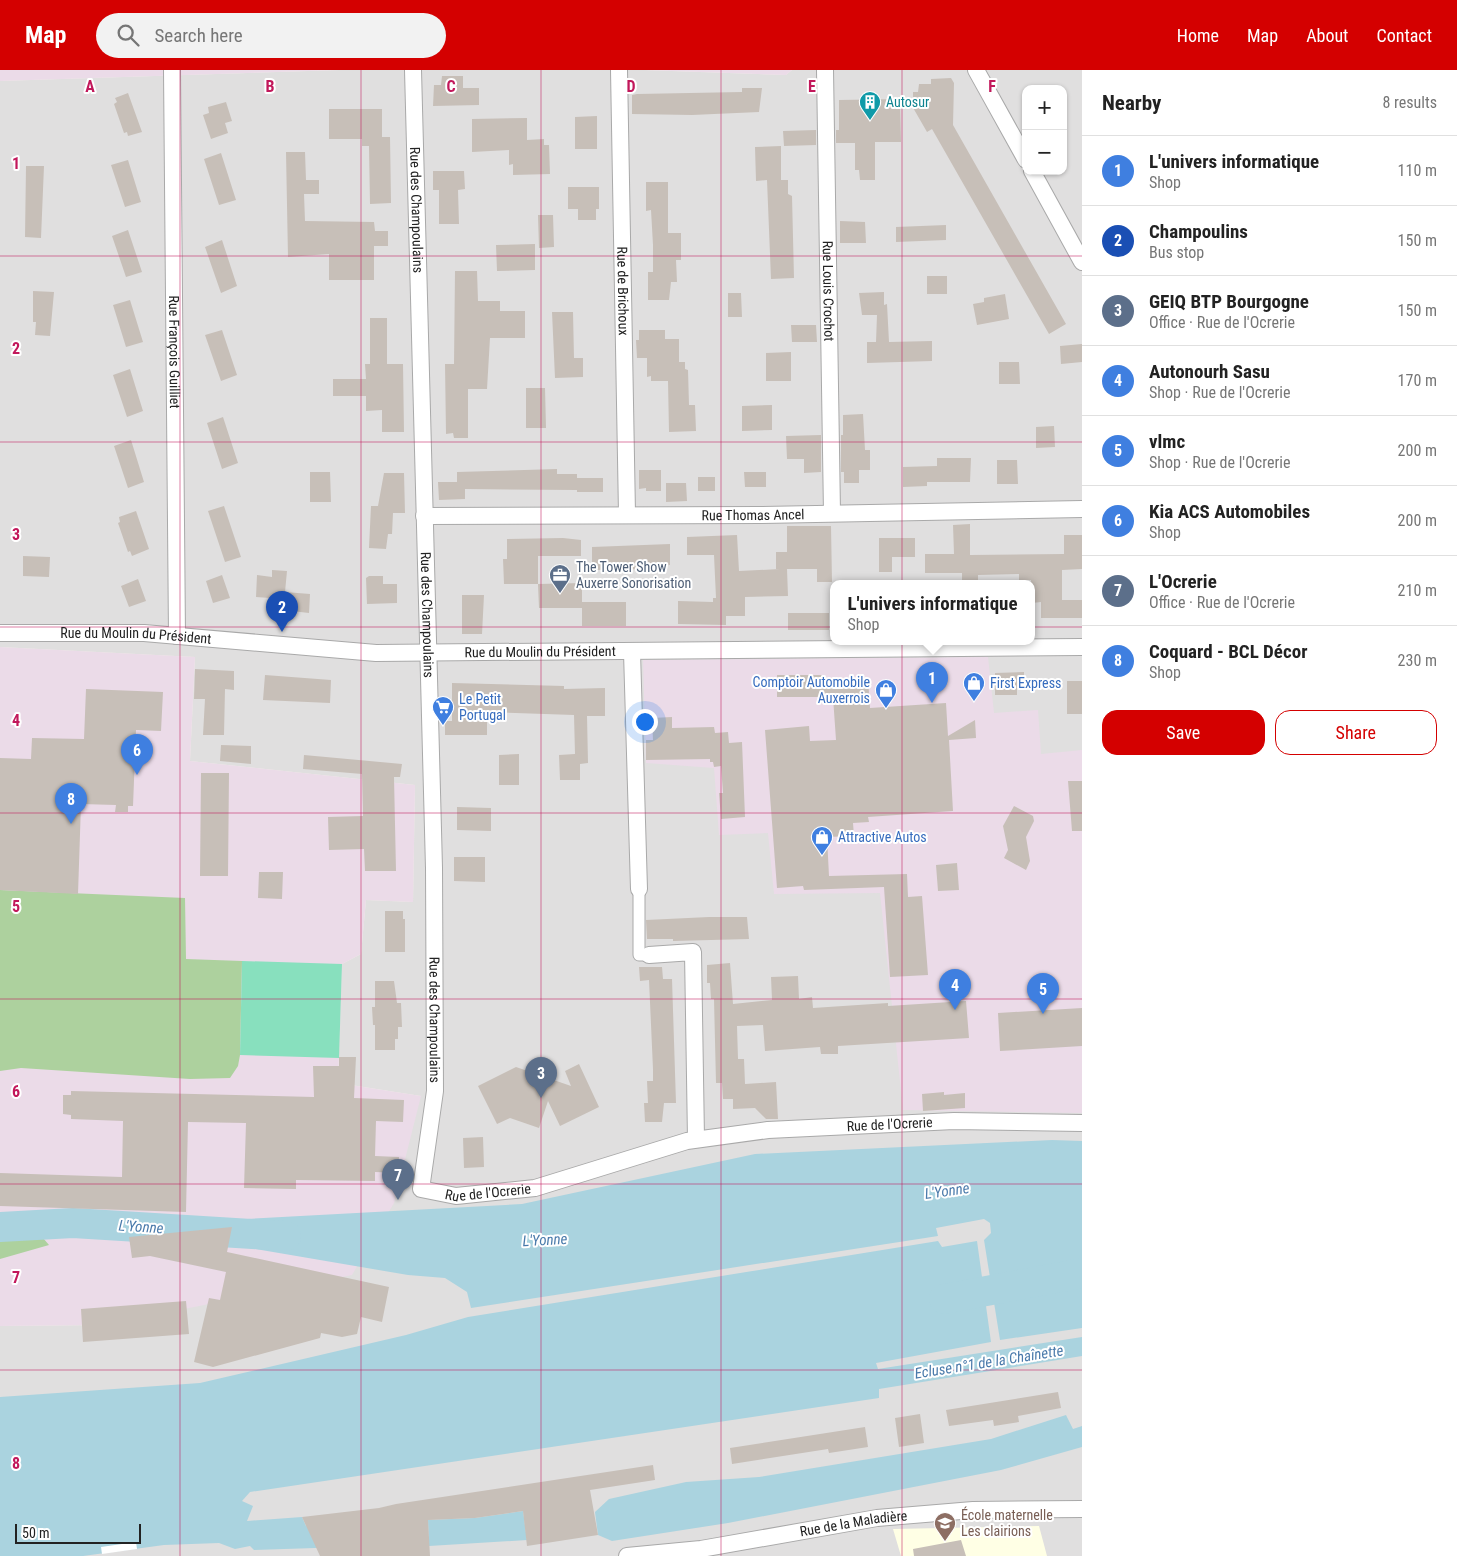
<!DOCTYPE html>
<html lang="en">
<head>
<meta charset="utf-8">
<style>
  :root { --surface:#fff; --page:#f2f2f2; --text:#222; --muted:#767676; --line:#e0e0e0; --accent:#d40000 }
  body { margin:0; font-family:"Roboto Condensed",sans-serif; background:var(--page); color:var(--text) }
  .controls { position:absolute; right:15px; top:15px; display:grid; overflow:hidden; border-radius:10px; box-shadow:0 1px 4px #0004 }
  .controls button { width:45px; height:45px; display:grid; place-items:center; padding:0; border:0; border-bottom:1px solid var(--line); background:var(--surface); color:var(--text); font:25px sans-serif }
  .scale { position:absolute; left:15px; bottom:12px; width:126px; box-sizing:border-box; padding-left:5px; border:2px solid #222; border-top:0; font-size:14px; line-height:18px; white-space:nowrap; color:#222; -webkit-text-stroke:4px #fff; paint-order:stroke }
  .you { position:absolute; left:644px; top:651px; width:18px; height:18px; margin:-12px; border:4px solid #fff; border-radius:50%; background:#1a73e8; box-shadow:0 0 0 8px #1a73e833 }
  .badge { display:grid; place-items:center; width:32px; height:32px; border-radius:50%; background:var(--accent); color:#fff; font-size:16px; font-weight:700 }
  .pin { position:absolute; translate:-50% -41px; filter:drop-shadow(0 1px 2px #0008) }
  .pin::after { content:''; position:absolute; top:26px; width:18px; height:15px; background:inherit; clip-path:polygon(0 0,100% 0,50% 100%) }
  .popup { position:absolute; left:830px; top:510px; width:205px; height:65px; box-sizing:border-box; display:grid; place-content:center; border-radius:10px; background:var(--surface); filter:drop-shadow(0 1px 4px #0005); font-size:16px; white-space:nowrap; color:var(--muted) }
  .popup b { font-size:19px; color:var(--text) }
  .popup::after { content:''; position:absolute; left:50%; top:100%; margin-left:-10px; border:10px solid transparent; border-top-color:var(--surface) }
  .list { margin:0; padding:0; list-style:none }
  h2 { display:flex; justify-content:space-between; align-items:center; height:65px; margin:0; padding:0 20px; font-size:21px }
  h2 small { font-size:16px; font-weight:400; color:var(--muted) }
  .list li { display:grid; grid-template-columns:32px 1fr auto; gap:15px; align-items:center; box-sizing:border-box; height:70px; padding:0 20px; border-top:1px solid var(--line) }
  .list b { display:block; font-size:19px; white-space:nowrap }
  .list p { margin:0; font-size:16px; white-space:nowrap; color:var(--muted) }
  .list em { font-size:16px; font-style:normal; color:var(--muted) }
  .actions { display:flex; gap:10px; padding:15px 20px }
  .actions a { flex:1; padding:11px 0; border:1px solid var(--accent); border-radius:15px; text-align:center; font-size:18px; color:var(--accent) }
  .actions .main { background:var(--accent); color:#fff }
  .icon { flex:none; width:28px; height:28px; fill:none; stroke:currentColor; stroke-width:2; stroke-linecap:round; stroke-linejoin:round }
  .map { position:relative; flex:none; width:1082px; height:1486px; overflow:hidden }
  header { display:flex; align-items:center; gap:30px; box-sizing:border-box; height:70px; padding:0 25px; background:var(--accent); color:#fff }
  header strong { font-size:24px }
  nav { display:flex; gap:28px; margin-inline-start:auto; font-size:18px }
  .search { width:350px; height:45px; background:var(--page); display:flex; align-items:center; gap:12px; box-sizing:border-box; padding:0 18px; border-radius:28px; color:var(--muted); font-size:19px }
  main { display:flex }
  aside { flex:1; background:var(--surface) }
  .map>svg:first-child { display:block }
  .residential { fill:#e0dfdf; fill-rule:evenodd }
  .industrial { fill:#ebdbe8 }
  .education { fill:#ffffe5 }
  .forest { fill:#add19e }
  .pitch { fill:#88e0be }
  .water { fill:#aad3df }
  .pier { fill:#fff }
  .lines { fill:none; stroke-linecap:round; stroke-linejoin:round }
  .river { stroke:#aad3df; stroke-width:30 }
  .building { fill:#c7bfb8 }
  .pedestrian-casing { stroke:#a9a9a9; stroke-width:13 }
  .minor-casing { stroke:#a9a9a9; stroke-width:18 }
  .pedestrian { stroke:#fff; stroke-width:11 }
  .minor { stroke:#fff; stroke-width:16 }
  .grid { fill:none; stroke:#c2185b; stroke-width:1; stroke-opacity:0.55 }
  .labels { text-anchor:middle; stroke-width:4; stroke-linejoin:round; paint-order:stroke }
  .culture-label { font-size:14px; fill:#0d838f; stroke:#fff; text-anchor:start }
  .street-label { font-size:14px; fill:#222; stroke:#fff }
  .service-label { font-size:14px; fill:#4e5e75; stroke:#fff; text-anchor:start }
  .shop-label { font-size:14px; fill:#366cbe; stroke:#fff; text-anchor:start }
  .education-label { font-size:14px; fill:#785e54; stroke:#fff; text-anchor:start }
  .water-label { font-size:15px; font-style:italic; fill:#4a7aab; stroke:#fff }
  .grid-label { font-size:16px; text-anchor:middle; font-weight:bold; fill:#c2185b; stroke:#fff; stroke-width:4; stroke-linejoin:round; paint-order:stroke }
</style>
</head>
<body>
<header>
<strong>Map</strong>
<div class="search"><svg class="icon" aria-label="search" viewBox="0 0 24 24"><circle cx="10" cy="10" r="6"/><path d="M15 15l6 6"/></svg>Search here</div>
<nav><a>Home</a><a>Map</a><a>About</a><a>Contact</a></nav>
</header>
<main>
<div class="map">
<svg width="1082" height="1486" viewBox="0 0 1082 1486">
  <rect width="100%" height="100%" fill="#f2efe9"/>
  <path class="residential" d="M339,0H644L786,5L792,0H1082V1486H0V1256L105,1255L421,1026L338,1013L342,894L361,884L366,830L413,832L415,715L190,691L195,587L0,577V11ZM1026,19H1063V101H1026ZM833,514H1031V572H833Z"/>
  <path class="industrial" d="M0,0H339L0,11Z
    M644,0H792L786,5Z
    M0,577L195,587L190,691L415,715L413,832L366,830L361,884L342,894L338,1013L421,1026L394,1133L352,1205L105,1255L0,1256Z
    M988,587L994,643L1038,640L1041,684L1082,680V1043L903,1040L880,823L774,824L768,763L719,765L714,698L646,693L643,590Z"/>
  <path class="education" d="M1039,1456L1047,1486H901L893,1459Z"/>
  <path class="forest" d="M0,820L185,828L186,889L242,891L240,985L238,996L230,1008L190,1009L21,998L0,1001Z
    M0,1161H37L49,1175L0,1189Z"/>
  <path class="pitch" d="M242,891L342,894L339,988L240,985Z"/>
  <path class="water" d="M1052,1070L1082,1071V1258L1000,1270L984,1170L991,1163L990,1153L984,1149L936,1158L938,1166L471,1238L467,1222L445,1208L408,1205L243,1177L247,1149L522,1134L755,1084Z
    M938,1171L942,1177L977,1171L991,1272L876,1293L878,1299L1082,1267V1286L879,1319V1328L250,1422L242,1431L253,1436L247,1451L302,1447L306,1456L377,1476L254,1480L250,1476L235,1479L219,1473L164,1475L83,1486H0V1327L200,1313L406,1265L468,1247Z
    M1066,1345L1073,1359L1082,1356V1377L1001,1400L728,1453L612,1471L598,1465L595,1442L609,1429L686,1412L759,1407L991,1369Z
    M523,1441L527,1470L429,1476L428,1450L475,1448Z"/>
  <path class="pier" d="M136,1472L137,1479L102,1484L101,1477Z"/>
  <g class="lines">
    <path class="river" d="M0,1157L73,1153L286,1166
      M944,1229L1082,1203"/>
  </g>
  <path class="building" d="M442,6H463V18H479V35L433,36L434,15H441Z
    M951,8L954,13L953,55L1066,254L1049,264L932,59L927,62L908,29H913V22H918L919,14H931V9Z
    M742,18H762L759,42L692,45L632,44V25L637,24L742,22Z
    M128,23L142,62L128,66L127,62L124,63L114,34L117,32L115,28Z
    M900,29L901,72H875V110H860L859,100H855V73H836V60H839V30Z
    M226,32L232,51L225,53L228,63L211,69L203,45L209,43L208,37Z
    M329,39H382V67H390L391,133L370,134L369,76H362V69H329Z
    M597,46V79H575V47Z
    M527,48V70L544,69V75H549L550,104L513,105V94L509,95V80L472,82V49Z
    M816,60V75L784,76L783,61Z
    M781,76V110H788V124L792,126L794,208L771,209L767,110L756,111L755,77Z
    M286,82H305L306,110H319V124H304L305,151L374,152L375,161H388V176H374V210H329V184L288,187Z
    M221,83L236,130L219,135L204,89Z
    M128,90L141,132L125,137L111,95Z
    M26,96H44L41,168L25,167Z
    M433,101H464L465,119L458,120L459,154H439V120H433Z
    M646,112H668V163H681V190H676L677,212H671L669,230H648V202H653V175L651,140L646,141Z
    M568,117H599V139H596V150H578V139H568Z
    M538,145H553L554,177L539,178Z
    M840,151L865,152L866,173H840Z
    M946,155V170L896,172V157Z
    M128,160L142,202L126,207L112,166Z
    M222,170L237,216L221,223L205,177Z
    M535,174V200L497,201L496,175Z
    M455,201H477L478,231H500V241H525V268H490L487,319H468V368H454L453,363L446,364L445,294H454Z
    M927,206H947V224H927Z
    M33,221L54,222L50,266L35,265L36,252H33Z
    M884,222V235L887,234L889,272L932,271V291L867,293V272H876L877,245H862L859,223Z
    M728,223H741L742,247H728Z
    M1005,224L1009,249L977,255L973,234L984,232V228Z
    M130,230L143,272L126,277L113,235Z
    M552,242H573L574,288H583V307L555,308Z
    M370,248H387V294H403L404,362H382V340L366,341V326H333V309H366L365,294H370Z
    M791,255H816L817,272H792Z
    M222,260L237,305L221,311L205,265Z
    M639,260H665V269H679V292H685V299L688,300L689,335H695L696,361L669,362L668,311H651V306L647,307V288H637L636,270H639Z
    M1082,274V292L1061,294L1060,276Z
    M791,282V311H766V283Z
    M999,292H1019L1020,314H999Z
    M130,299L143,341L127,347L113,305Z
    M526,318H545L546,358H526Z
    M772,335V360L742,361V336Z
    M863,344L865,380H870V400H859V413H844V402H841V365H843V345Z
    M223,347L238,393L222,399L207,353Z
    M1054,356L1055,377L1036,378V357Z
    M821,365V402L804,403V389H787L786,366Z
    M131,370L144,412L128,418L114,376Z
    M937,388H971L970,412H927V416L903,417V397L937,396Z
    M997,390H1017L1018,414H997Z
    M557,399V404H577V410V408H603V422H577V420L465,419V429L439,430L438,412H457V402Z
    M639,400H661V421H646V418L639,419Z
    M310,402H330L331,432H310Z
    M744,402H766V417H745Z
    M384,403H404L405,443H393L392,464H388L386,479L369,478L371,436H378Z
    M698,407H715V421H698Z
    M666,413H686L687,431L666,432Z
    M224,436L241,487L225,492L208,441Z
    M136,441L149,479L132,486L130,481L128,482L118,453L120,452L119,447Z
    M970,454V485L1064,484V465H1082V499L1062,500V530H1082V548H1041V532L1032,533L1031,510H1019V504L978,505V514H962V503H925V484H954L953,455Z
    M787,456H831L832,512H817V499H787L788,526L745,527V546H726V555L678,554V531L713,532V528H716L714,485H687V467L737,465L739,501L780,499H776V482H787Z
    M563,468L581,470V486H538V514L582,513V538H539L538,514H504L503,489H507V469Z
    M879,468H915V487H892V502H879Z
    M670,474V495L653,496V499L592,500V477Z
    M23,486L50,487L49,507L23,506Z
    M272,500L287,501L285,522L310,524L309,543L283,540L284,529L256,527L257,505L272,507Z
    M222,505L230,528L213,533L206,511Z
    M369,506H383V514H397V533L367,534L366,508Z
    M138,509L146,531L129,537L121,516Z
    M462,525H484L482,564H462Z
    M582,532H626V556H582Z
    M788,543H829V560H788Z
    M195,599L234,601V620L225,619L224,665H203L205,629H194Z
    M1024,602V618L1017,619V625H995V603Z
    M265,605L331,610L330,633L263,630Z
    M777,605H822V609L868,608L870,638L946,633L948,666L975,650L976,668L949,670L953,741L868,747L869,752L853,753L854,766L827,767L829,806L907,804L908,827L922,826L928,905L890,907L884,817L804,820L803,816L777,818L765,660L809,656L810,671L836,670L833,627H777Z
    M1067,611H1082V644H1067Z
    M452,613L564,616V619L605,618V646H587L588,693L580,694V710H560L559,685L575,684L574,645L487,642V665H445V651H452Z
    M86,619L163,622L161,661L136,660L133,736H128V742H115L116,735L81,734L78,824L0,820V688L31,689L32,668L84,669Z
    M672,647V658L714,657L715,663L728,662L729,673L742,672L745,747L721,749L719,723H723L721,696L714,697L713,692H710V689L646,690V670H653L652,648Z
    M221,675L251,676V694L220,691Z
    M519,684V715H499V685Z
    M304,685L402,694L400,707H394L396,801H365L364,779L329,780L328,747L363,746L362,704L303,699Z
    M201,703H229L228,806H200Z
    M1068,711H1082V761H1072Z
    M1014,736L1033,746L1034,751L1026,767L1030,791L1026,800L1004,788L1008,780L1003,756Z
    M457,737L491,738V761L457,760Z
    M454,787H485V812L454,811Z
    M957,793L959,820L938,821L936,795Z
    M259,802H283L282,829L258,828Z
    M385,841H403V849H405V882H385Z
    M709,847H747L749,869L673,871V869H647L646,850Z
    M730,893L733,934L772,930L771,907L798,906L799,929L812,927L813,938L888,933V936L966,931L969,968L838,976V984H821L820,977L765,981L763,955L737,956L738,989H744L745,1014L776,1012L778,1049H766L755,1038L733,1039V1029H723L722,1013H716L714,929H711L710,913H707V895Z
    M639,897H662L663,909H672L676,1033H664L662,1052H645L644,1033H648L647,1011H653V999L649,910L640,911Z
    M375,911H394L397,933H401L402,957H398V969H395V980H375V955H373L372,937H375Z
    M1082,938V976L1000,981L998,943Z
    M339,987H356L354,1028L404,1030L403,1052L376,1051L375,1086L399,1087L398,1103L375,1102V1111L296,1110V1119L244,1118L246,1053L188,1052L186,1142L0,1136V1103L122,1107L123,1051L71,1049V1045L63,1044V1025H71V1021L314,1027L313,996H339Z
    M579,994L599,1037L560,1056L548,1031L539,1058L510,1048L497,1054L478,1016L516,997L571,1016L565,1001Z
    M944,1022V1025L965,1023V1038L923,1041L922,1024Z
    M483,1067L484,1097L464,1098L463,1068Z
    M232,1157L227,1182L389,1217L382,1252L361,1247L357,1264L342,1267L321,1263L320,1268L213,1297L194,1292L209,1228L220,1230L226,1202L150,1186L132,1188L129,1167Z
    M186,1231L189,1264L83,1272L81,1239Z
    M1058,1322L1061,1338L1018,1346L1019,1352L994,1356L993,1350L949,1356L946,1340Z
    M920,1344L924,1373L899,1377L895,1348Z
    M865,1357L868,1377L829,1383L828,1379L732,1394L730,1378Z
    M653,1395L655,1410L590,1420L598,1465L527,1476L523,1441L475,1448L428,1450L430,1486H320L302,1447L379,1438L396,1434Z
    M961,1470L966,1486H914L913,1479Z"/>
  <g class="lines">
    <g class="pedestrian-casing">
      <path id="pedestrian" d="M639,819V885H649"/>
    </g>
    <g class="minor-casing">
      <g id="minor">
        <path id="s1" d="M172,0L177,566"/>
        <path id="s2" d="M413,0L434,798L435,1021L421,1119L456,1126L535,1118L687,1071L768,1060L954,1051L1082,1053"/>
        <path id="s3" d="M619,0L627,444"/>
        <path id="s4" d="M825,0L832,443"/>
        <path d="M976,0L1026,90"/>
        <path d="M1032,101L1082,192"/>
        <path id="s5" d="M424,446L762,445L1082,439"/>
        <path id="s6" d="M0,563H144L376,583L1082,577"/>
        <path d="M632,582L639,819"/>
        <path d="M649,885L693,882L696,1069"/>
        <path id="s7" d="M627,1486L701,1479L877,1448L973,1440L1082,1439"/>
      </g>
    </g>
    <use href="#pedestrian" class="pedestrian"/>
    <use href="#minor" class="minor"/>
  </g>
  <path class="grid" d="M180,0V1486M361,0V1486M541,0V1486M721,0V1486M902,0V1486M0,186H1082M0,372H1082M0,557H1082M0,743H1082M0,929H1082M0,1114H1082M0,1300H1082"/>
  <defs>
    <g id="building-pin" transform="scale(1.125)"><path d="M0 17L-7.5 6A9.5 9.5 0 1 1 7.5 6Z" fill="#0f9aa8" stroke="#fff"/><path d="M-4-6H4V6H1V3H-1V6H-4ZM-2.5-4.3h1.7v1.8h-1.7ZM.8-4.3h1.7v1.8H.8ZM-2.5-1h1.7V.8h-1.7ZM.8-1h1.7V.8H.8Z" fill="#fff"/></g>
    <g id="office-pin" transform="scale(1.125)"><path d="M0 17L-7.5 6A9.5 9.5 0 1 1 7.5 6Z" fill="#5c6f8a" stroke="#fff"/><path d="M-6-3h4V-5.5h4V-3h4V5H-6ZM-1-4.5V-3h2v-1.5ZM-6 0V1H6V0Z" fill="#fff"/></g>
    <g id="shop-pin" transform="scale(1.125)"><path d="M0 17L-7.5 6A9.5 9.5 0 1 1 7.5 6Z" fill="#3f7fe0" stroke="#fff"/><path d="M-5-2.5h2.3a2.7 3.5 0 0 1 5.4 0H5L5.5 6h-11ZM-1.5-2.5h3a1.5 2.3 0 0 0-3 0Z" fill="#fff"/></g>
    <g id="supermarket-pin" transform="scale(1.125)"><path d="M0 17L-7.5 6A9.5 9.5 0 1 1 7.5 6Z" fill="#3f7fe0" stroke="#fff"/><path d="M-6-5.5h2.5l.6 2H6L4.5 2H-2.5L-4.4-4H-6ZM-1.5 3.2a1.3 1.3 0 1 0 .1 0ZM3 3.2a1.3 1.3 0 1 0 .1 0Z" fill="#fff"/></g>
    <g id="school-pin" transform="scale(1.125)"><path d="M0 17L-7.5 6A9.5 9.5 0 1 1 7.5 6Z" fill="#8d6e63" stroke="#fff"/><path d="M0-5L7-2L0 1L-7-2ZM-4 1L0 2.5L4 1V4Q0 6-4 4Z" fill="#fff"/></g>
  </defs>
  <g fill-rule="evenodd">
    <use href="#building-pin" x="870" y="32"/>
    <use href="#office-pin" x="560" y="505"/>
    <use href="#shop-pin" x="974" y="613"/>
    <use href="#shop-pin" x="886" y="620"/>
    <use href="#supermarket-pin" x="443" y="637"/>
    <use href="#shop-pin" x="822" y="767"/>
    <use href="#school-pin" x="945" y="1453"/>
  </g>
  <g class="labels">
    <g class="culture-label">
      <text x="886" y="37">Autosur</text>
    </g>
    <g class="street-label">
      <text dy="5" stroke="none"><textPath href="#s2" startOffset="140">Rue des Champoulains</textPath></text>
      <text dy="5" stroke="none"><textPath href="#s4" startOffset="221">Rue Louis Crochot</textPath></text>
      <text dy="5" stroke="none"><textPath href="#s3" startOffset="221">Rue de Brichoux</textPath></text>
      <text dy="5" stroke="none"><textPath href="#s1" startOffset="282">Rue François Guilliet</textPath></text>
      <text dy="5" stroke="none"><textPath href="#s5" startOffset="329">Rue Thomas Ancel</textPath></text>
      <text dy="5" stroke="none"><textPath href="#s2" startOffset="545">Rue des Champoulains</textPath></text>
      <text dy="5" stroke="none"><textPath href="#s6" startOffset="136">Rue du Moulin du Président</textPath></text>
      <text dy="5" stroke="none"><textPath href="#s6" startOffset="541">Rue du Moulin du Président</textPath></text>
      <text dy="5" stroke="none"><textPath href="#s2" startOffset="950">Rue des Champoulains</textPath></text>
      <text dy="5" stroke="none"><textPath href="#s2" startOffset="1598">Rue de l'Ocrerie</textPath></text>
      <text dy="5" stroke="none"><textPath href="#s2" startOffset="1188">Rue de l'Ocrerie</textPath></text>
      <text dy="5" stroke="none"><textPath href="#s7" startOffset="229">Rue de la Maladière</textPath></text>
    </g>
    <g class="service-label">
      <text x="576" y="502">The Tower Show<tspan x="576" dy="16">Auxerre Sonorisation</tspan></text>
    </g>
    <g class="shop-label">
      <text x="870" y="617" text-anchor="end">Comptoir Automobile<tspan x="870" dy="16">Auxerrois</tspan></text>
      <text x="990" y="618">First Express</text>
      <text x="459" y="634">Le Petit<tspan x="459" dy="16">Portugal</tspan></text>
      <text x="838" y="772">Attractive Autos</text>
    </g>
    <g class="education-label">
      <text x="961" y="1450">École maternelle<tspan x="961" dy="16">Les clairions</tspan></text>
    </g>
    <g class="water-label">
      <text transform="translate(947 1121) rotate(-8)" y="5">L'Yonne</text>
      <text transform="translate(141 1157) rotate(4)" y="5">L'Yonne</text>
      <text transform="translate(545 1170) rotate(-3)" y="5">L'Yonne</text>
      <text transform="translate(989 1292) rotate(-9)" y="5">Ecluse n°1 de la Chaînette</text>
    </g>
  </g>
  <g class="grid-label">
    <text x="90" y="22">A</text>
    <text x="270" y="22">B</text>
    <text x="451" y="22">C</text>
    <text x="631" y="22">D</text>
    <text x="812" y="22">E</text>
    <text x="992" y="22">F</text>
    <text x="16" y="99">1</text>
    <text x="16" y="284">2</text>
    <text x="16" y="470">3</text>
    <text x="16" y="656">4</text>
    <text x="16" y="842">5</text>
    <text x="16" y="1027">6</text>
    <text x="16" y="1213">7</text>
    <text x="16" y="1399">8</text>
  </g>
</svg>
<div class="controls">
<button>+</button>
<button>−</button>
</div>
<div class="scale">50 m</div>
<div class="you"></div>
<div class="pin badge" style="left:932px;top:633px;background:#3f7fe0">1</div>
<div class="popup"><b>L'univers informatique</b>Shop</div>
<div class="pin badge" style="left:282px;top:562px;background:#1a4fb4">2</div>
<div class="pin badge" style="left:541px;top:1028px;background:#5c6f8a">3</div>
<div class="pin badge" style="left:955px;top:940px;background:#3f7fe0">4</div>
<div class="pin badge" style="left:1043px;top:944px;background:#3f7fe0">5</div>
<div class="pin badge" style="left:137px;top:705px;background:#3f7fe0">6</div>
<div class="pin badge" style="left:398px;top:1130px;background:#5c6f8a">7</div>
<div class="pin badge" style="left:71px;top:754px;background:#3f7fe0">8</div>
</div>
<aside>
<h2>Nearby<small>8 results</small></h2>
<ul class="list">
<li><span class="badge" style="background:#3f7fe0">1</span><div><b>L'univers informatique</b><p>Shop</p></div><em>110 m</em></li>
<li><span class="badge" style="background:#1a4fb4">2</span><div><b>Champoulins</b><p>Bus stop</p></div><em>150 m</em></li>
<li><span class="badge" style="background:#5c6f8a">3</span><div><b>GEIQ BTP Bourgogne</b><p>Office · Rue de l'Ocrerie</p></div><em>150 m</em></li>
<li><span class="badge" style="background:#3f7fe0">4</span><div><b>Autonourh Sasu</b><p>Shop · Rue de l'Ocrerie</p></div><em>170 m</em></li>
<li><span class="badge" style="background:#3f7fe0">5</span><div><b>vlmc</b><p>Shop · Rue de l'Ocrerie</p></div><em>200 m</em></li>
<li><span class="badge" style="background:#3f7fe0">6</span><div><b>Kia ACS Automobiles</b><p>Shop</p></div><em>200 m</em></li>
<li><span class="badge" style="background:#5c6f8a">7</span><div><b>L'Ocrerie</b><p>Office · Rue de l'Ocrerie</p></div><em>210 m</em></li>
<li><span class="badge" style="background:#3f7fe0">8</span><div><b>Coquard - BCL Décor</b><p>Shop</p></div><em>230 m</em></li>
</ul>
<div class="actions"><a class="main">Save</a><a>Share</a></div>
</aside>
</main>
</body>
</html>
